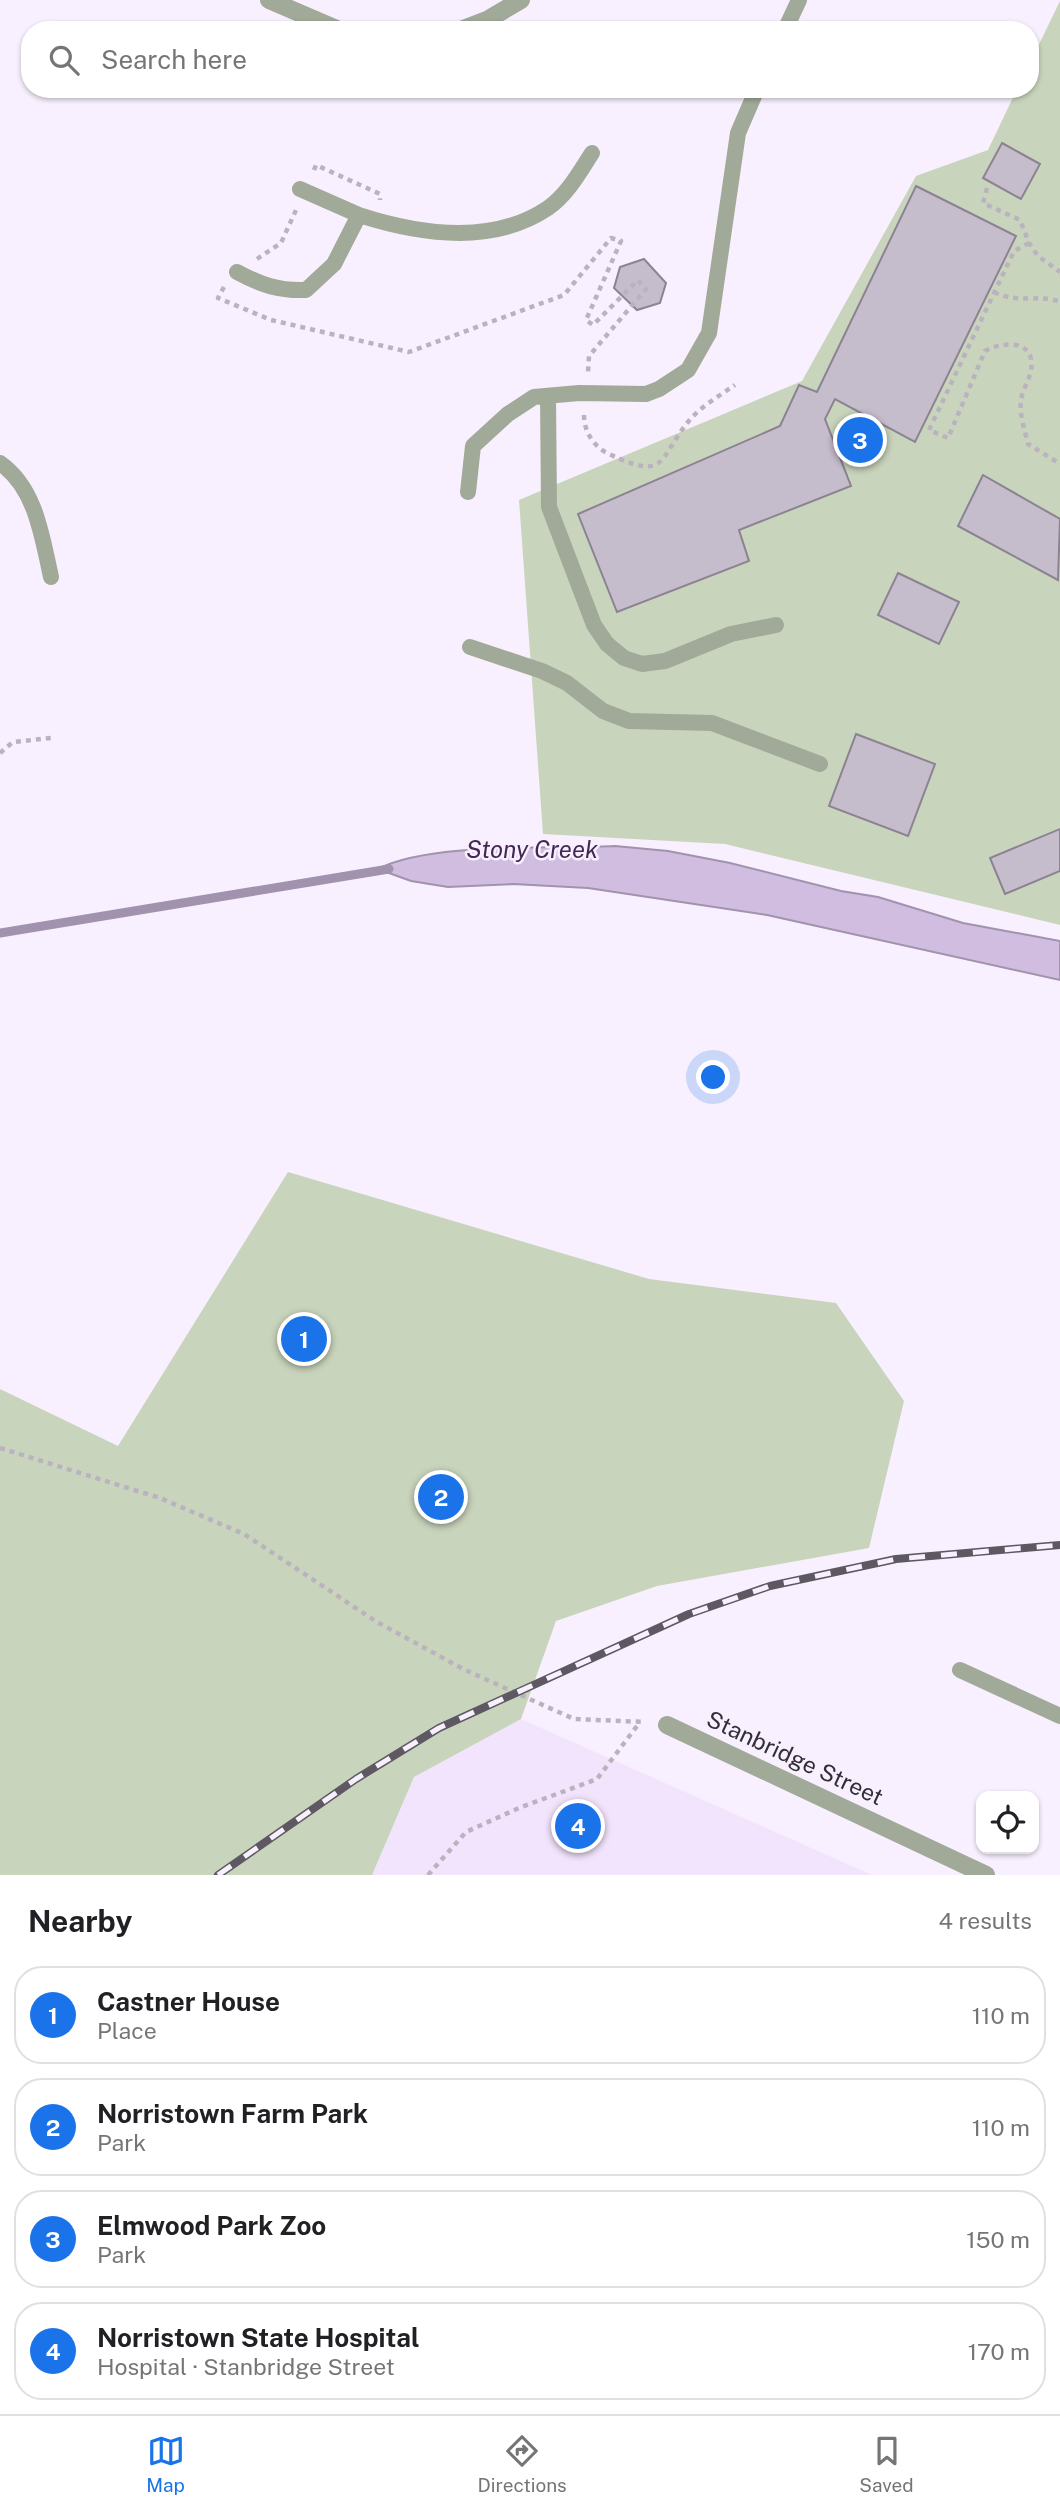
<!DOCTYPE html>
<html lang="en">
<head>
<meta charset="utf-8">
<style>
  :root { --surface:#fff; --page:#f6f6f6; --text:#202124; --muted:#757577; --line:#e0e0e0; --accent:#1a73e8 }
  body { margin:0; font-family:"Public Sans",sans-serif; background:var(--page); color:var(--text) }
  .controls { position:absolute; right:21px; bottom:21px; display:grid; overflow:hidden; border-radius:14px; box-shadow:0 2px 5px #0004 }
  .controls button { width:63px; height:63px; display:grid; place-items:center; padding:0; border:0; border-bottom:2px solid var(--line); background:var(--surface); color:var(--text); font:35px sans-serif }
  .you { position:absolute; left:714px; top:1078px; width:24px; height:24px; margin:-18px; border:5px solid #fff; border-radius:50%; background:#1a73e8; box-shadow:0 0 0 10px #1a73e833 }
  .badge { display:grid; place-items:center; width:46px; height:46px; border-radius:50%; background:var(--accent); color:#fff; font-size:23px; font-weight:700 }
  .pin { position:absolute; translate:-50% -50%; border:4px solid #fff; box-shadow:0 2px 7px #0006 }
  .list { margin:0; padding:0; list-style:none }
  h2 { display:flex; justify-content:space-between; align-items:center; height:91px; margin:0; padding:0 28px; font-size:30px }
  h2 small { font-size:23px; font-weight:400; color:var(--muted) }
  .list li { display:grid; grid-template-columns:46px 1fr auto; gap:21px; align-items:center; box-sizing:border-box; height:98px; margin:0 14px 14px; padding:0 14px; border:2px solid var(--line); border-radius:28px }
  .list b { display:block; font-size:26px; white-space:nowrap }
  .list p { margin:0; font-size:23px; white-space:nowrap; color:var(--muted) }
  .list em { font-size:23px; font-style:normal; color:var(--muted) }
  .icon { flex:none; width:38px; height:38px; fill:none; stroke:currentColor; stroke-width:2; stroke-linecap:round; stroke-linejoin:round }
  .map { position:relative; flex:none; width:1060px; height:1875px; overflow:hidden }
  .search { position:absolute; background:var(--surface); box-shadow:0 2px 5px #0004; left:21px; right:21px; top:21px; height:77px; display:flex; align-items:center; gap:18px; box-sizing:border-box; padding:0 24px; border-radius:28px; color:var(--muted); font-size:26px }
  .sheet { height:539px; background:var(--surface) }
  nav { display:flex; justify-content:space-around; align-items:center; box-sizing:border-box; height:98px; border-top:2px solid var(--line); background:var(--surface); font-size:19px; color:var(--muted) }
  nav a { display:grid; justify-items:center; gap:4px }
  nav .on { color:var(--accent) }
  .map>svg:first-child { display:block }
  .built { fill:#f2e4fc }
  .green { fill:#c9d4bc }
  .water { fill:#d1bde0; stroke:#a192ad; stroke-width:2 }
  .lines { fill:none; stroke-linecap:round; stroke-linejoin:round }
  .stream { stroke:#a192ad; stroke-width:9 }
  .building { fill:#c5bccc; stroke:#8c8392; stroke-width:2 }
  .path { stroke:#bab3bf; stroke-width:4.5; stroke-dasharray:5 5; stroke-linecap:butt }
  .lane { stroke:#a1a999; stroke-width:16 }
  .street { stroke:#a1a999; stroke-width:18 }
  .rail-casing { stroke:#5d5861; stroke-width:8 }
  .rail { stroke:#f8f0fe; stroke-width:5; stroke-dasharray:16; stroke-linecap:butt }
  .labels { text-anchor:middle; stroke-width:5; stroke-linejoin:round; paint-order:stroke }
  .street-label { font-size:23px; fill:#322e35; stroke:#f8f0fe }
  .water-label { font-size:24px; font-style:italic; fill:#432754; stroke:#f8f0fe }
</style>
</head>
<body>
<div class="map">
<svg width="1060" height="1875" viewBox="0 0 1060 1875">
  <rect width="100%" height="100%" fill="#f8f0fe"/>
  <path class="built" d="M521,1719L872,1875H372L414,1777Z"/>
  <path class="green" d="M1060,1V925L725,844L543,834L519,500L802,381L916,176L988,150L1017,89H1030V63Z
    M288,1172L649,1279L836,1303L904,1401L869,1548L657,1586L556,1621L521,1719L414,1777L372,1875H0V1389L118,1446Z"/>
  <path class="water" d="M615,846L668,851L730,863L841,891L878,897L963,923L1060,941V980L767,915L588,888L513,884L448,887L411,881L378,869C429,842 554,849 615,846Z"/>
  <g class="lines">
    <path class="stream" d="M0,933L389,869"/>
  </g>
  <path class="building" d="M1002,143L1040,164L1021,199L983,178Z
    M916,186L1016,236L915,442L835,399L825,419L851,486L739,530L749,561L617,612L578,514L780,426L799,385L817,392Z
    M644,259L666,283L660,303L637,310L614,288L620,267Z
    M983,475L1060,519L1058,580L958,526Z
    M898,573L959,602L939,644L878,615Z
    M856,734L935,764L908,836L829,806Z
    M1060,829V871L1005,894L990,858Z"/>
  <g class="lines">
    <path class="path" d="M314,170L316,165L380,194V200
      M987,188L983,203L1020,220L1029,243L1038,256L1060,272
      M1029,243L1014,251L929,430L948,438L985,351C1003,341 1036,339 1031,370C1029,381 1022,390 1021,401C1019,414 1025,431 1028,444L1060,464
      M257,259L281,243L296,210
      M224,287L218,298L271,320L409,352L564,295L611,238L621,241L586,320L593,325L638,280L646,289L589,356L588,372
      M994,292C1023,305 1038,293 1060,302
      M584,415C584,432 594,447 609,454C667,481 657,461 688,422C700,407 719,396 735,385
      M0,753L13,742L51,738
      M0,1448L160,1498L244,1534L377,1622L465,1670L574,1719L645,1722
      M428,1875L466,1832L519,1808L597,1779L640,1722"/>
    <path class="lane" d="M785,30L799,0
      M359,215C418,234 492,246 548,208C567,195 579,173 592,153
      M237,272C261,285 279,291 306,290L334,264L359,215L300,189
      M548,396L549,507L594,625L607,644L624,658L642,664L665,661L731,634L776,625
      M0,463C36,488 42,537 51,577
      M468,492L473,446L508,414L534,397L579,393L646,394L659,389L688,370L709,333L738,133L757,89
      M470,647L542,671L567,683L603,711L629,721L712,723L820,764
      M960,1670L1060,1716"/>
    <path class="street" d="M269,0L339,30
      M461,30L487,20L521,0
      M667,1725L986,1875"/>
    <g class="rail-casing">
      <path id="rail" d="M218,1875L356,1779L439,1728L689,1614L770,1586L896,1559L1060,1545"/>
    </g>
    <use href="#rail" class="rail"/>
  </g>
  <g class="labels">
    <g class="street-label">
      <text transform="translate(795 1758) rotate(25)" y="8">Stanbridge Street</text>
    </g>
    <g class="water-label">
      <text x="532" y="858">Stony Creek</text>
    </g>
  </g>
</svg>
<div class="controls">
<button><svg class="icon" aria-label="locate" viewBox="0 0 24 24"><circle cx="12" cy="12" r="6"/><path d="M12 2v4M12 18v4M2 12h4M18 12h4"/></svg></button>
</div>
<div class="you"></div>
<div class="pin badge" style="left:304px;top:1339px">1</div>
<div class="pin badge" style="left:441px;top:1497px">2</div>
<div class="pin badge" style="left:860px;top:440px">3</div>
<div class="pin badge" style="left:578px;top:1826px">4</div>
<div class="search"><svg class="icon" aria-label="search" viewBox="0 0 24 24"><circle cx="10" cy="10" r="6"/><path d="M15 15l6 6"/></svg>Search here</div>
</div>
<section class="sheet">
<h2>Nearby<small>4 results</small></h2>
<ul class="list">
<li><span class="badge">1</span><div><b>Castner House</b><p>Place</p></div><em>110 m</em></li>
<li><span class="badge">2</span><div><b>Norristown Farm Park</b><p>Park</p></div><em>110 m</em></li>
<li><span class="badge">3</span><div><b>Elmwood Park Zoo</b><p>Park</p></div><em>150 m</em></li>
<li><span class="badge">4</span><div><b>Norristown State Hospital</b><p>Hospital · Stanbridge Street</p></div><em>170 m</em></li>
</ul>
</section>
<nav>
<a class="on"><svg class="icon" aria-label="map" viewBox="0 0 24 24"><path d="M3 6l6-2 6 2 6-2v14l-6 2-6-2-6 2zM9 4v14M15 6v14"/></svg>Map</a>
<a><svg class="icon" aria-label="directions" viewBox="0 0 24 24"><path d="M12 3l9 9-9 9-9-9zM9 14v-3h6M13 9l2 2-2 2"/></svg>Directions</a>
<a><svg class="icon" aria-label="saved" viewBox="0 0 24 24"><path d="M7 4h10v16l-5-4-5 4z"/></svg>Saved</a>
</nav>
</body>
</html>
